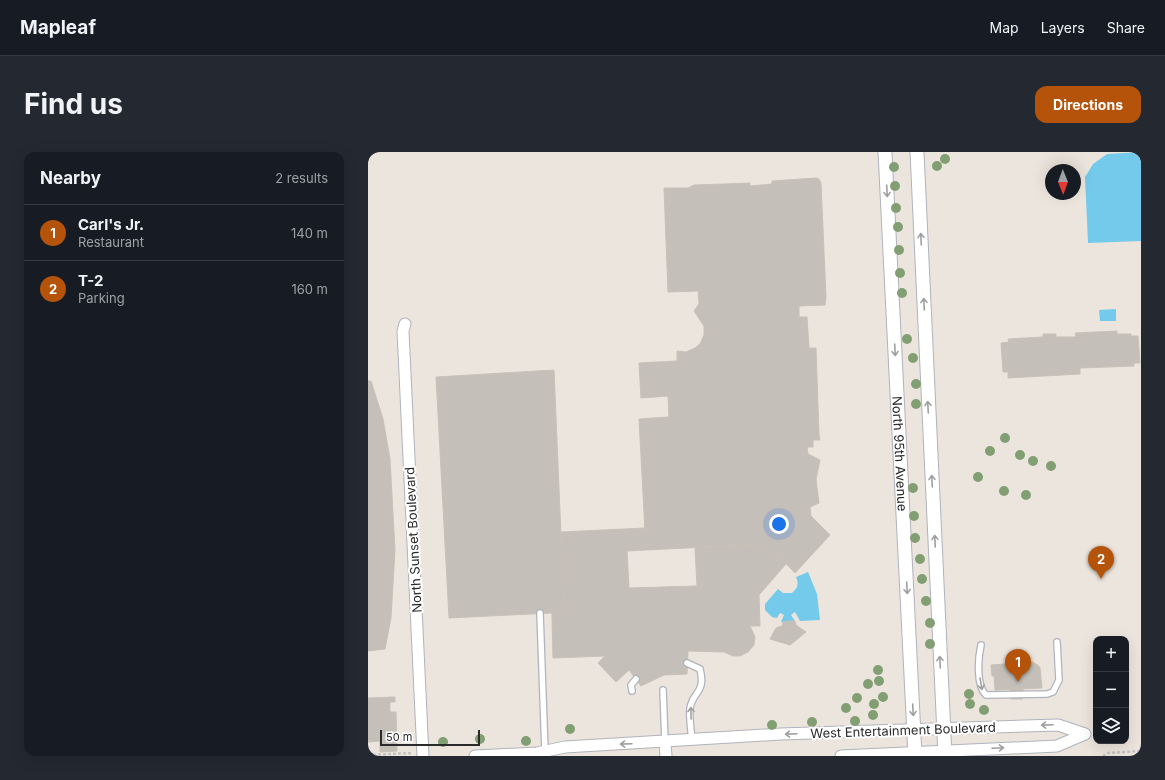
<!DOCTYPE html>
<html lang="en">
<head>
<meta charset="utf-8">
<style>
  :root { --surface:#171b24; --page:#242831; --text:#f1f3f6; --muted:#9ea1a6; --line:#363941; --accent:#b45309 }
  body { margin:0; font-family:Inter,sans-serif; background:var(--page); color:var(--text) }
  .controls { position:absolute; right:12px; bottom:12px; display:grid; overflow:hidden; border-radius:8px; box-shadow:0 4px 16px #0002 }
  .controls button { width:36px; height:36px; display:grid; place-items:center; padding:0; border:0; border-bottom:1px solid var(--line); background:var(--surface); color:var(--text); font:20px sans-serif }
  .compass { position:absolute; left:677px; top:12px; width:36px; height:36px; border-radius:50%; background:var(--surface); box-shadow:0 4px 16px #0002; rotate:179deg }
  .scale { position:absolute; left:12px; bottom:10px; width:100px; box-sizing:border-box; padding-left:4px; border:2px solid #2a2a2a; border-top:0; font-size:11px; line-height:14px; white-space:nowrap; color:#2a2a2a; -webkit-text-stroke:3px #fff; paint-order:stroke }
  .you { position:absolute; left:411px; top:372px; width:14px; height:14px; margin:-10px; border:3px solid #fff; border-radius:50%; background:#1a73e8; box-shadow:0 0 0 6px #1a73e833 }
  .badge { display:grid; place-items:center; width:26px; height:26px; border-radius:50%; background:var(--accent); color:#fff; font-size:13px; font-weight:700 }
  .pin { position:absolute; translate:-50% -33px; filter:drop-shadow(0 1px 2px #0008) }
  .pin::after { content:''; position:absolute; top:21px; width:14px; height:12px; background:inherit; clip-path:polygon(0 0,100% 0,50% 100%) }
  .list { margin:0; padding:0; list-style:none }
  h2 { display:flex; justify-content:space-between; align-items:center; height:52px; margin:0; padding:0 16px; font-size:17px }
  h2 small { font-size:13px; font-weight:400; color:var(--muted) }
  .list li { display:grid; grid-template-columns:26px 1fr auto; gap:12px; align-items:center; box-sizing:border-box; height:56px; padding:0 16px; border-top:1px solid var(--line) }
  .list b { display:block; font-size:15px; white-space:nowrap }
  .list p { margin:0; font-size:13px; white-space:nowrap; color:var(--muted) }
  .list em { font-size:13px; font-style:normal; color:var(--muted) }
  .icon { flex:none; width:22px; height:22px; fill:none; stroke:currentColor; stroke-width:2; stroke-linecap:round; stroke-linejoin:round }
  .map { position:relative; flex:none; width:773px; height:604px; overflow:hidden; border-radius:12px }
  header { display:flex; align-items:center; gap:24px; box-sizing:border-box; height:56px; padding:0 20px; background:var(--surface); border-bottom:1px solid var(--line) }
  header strong { font-size:19px }
  nav { display:flex; gap:22px; margin-inline-start:auto; font-size:14px }
  .intro { display:flex; align-items:center; justify-content:space-between; box-sizing:border-box; height:96px; padding:0 24px }
  h1 { margin:0; font-size:28px }
  .button { padding:10px 18px; border-radius:12px; background:var(--accent); color:#fff; font-size:14px; font-weight:700 }
  main { display:flex; gap:24px; padding:0 24px }
  aside { flex:1; background:var(--surface); border-radius:12px; box-shadow:0 4px 16px #0002 }
  .map>svg:first-child { display:block }
  .water { fill:#74caea }
  .building { fill:#c4bfb9; stroke:#c7c1b7 }
  .lines { fill:none; stroke-linecap:round; stroke-linejoin:round }
  .service-casing { stroke:#b0b3bd; stroke-width:8 }
  .minor-casing { stroke:#b0b3bd; stroke-width:13 }
  .tertiary-casing { stroke:#b0b3bd; stroke-width:15 }
  .path { stroke:#c3c3c3; stroke-width:2.5; stroke-dasharray:3 2; stroke-linecap:butt }
  .service { stroke:#fff; stroke-width:5.5 }
  .minor { stroke:#fff; stroke-width:11 }
  .tertiary { stroke:#fff; stroke-width:13 }
  .tree { fill:#829f73 }
  .oneway { stroke:#9f9f9f }
  .labels { text-anchor:middle; stroke-width:4; stroke-linejoin:round; paint-order:stroke }
  .street-label { font-size:13px; fill:#2a2a2a; stroke:#fff }
</style>
</head>
<body>
<header>
<strong>Mapleaf</strong>
<nav><a>Map</a><a>Layers</a><a>Share</a></nav>
</header>
<div class="intro"><h1>Find us</h1><a class="button">Directions</a></div>
<main>
<aside>
<h2>Nearby<small>2 results</small></h2>
<ul class="list">
<li><span class="badge">1</span><div><b>Carl's Jr.</b><p>Restaurant</p></div><em>140 m</em></li>
<li><span class="badge">2</span><div><b>T-2</b><p>Parking</p></div><em>160 m</em></li>
</ul>
</aside>
<div class="map">
<svg width="773" height="604" viewBox="0 0 773 604">
  <rect width="100%" height="100%" fill="#ece5dd"/>
  <path class="water" d="M773,0V89L720,91L717,25L725,12L739,2Z
    M748,157V169H732L731,158Z
    M440,420L449,442L452,468L432,469L427,460L423,463L427,469L413,470L416,463L412,461L409,466L404,465L397,458V452L410,437L415,441H424C430,436 431,432 428,425Z"/>
  <path class="building" d="M448,26L451,27L453,31L458,145L457,153L431,154V165H439L441,196H448L451,283L452,288H445V295H439L440,302L452,308L448,327L451,351L442,355L443,364L462,383L427,421L399,392L278,398L271,267L301,265L300,244L273,246L271,211L309,209V199L318,200L327,196L332,192L336,183V174L326,159L331,152L330,139L300,140L296,36H320L326,33L356,32L382,31V34L404,32V29Z
    M749,179V182H763V184H770L772,211H766V214L712,216V222L640,226V220H635L633,191L641,190L640,187L675,185V182H688V185H708L707,181Z
    M186,218L196,455L192,463L184,464V461L81,466L68,225Z
    M0,229H3L15,267L22,307L27,398L23,466L17,497L0,499Z
    M277,376L278,398L259,399L261,436L329,434L327,396L399,392L418,412L391,443L392,474H382L387,485L386,493L380,500L372,504H365L356,500L320,499L319,522L296,523L273,534L261,518L248,530L230,511L237,504L185,506L184,464L192,463L196,455L193,380Z
    M422,469H427L428,473L438,480L422,493L402,487L408,476L414,474L415,470Z
    M664,510L670,513L672,516L674,536L627,538L626,524H624L623,513Z
    M655,537V547H643L642,538Z
    M27,545V550H22V560H28L29,599L12,600V589L0,590V546Z"/>
  <g class="lines">
    <g class="service-casing">
      <path id="service" d="M172,461L177,600
        M613,493C610,506 608,534 618,543L679,542L685,540L691,528L689,490
        M319,511L332,517C338,541 325,539 322,556C321,566 323,578 324,588
        M295,538L297,590
        M264,539L263,533L268,527"/>
    </g>
    <g class="minor-casing">
      <path id="minor" d="M37,172L35,179L55,604
        M297,590L298,604
        M107,604L169,601L197,595L413,582L690,573L717,582
        M473,604L689,594L717,582"/>
    </g>
    <g class="tertiary-casing">
      <g id="tertiary">
        <path id="s1" d="M517,0L547,604"/>
        <path d="M549,0L577,604"/>
      </g>
    </g>
    <path class="path" d="M0,603L43,601
      M735,604L740,601L773,599"/>
    <use href="#service" class="service"/>
    <use href="#minor" class="minor"/>
    <use href="#tertiary" class="tertiary"/>
  </g>
  <g class="tree">
    <circle cx="577" cy="7" r="5"/>
    <circle cx="569" cy="14" r="5"/>
    <circle cx="526" cy="15" r="5"/>
    <circle cx="527" cy="34" r="5"/>
    <circle cx="528" cy="56" r="5"/>
    <circle cx="530" cy="75" r="5"/>
    <circle cx="531" cy="98" r="5"/>
    <circle cx="532" cy="121" r="5"/>
    <circle cx="534" cy="141" r="5"/>
    <circle cx="539" cy="187" r="5"/>
    <circle cx="545" cy="206" r="5"/>
    <circle cx="548" cy="232" r="5"/>
    <circle cx="548" cy="252" r="5"/>
    <circle cx="637" cy="286" r="5"/>
    <circle cx="622" cy="299" r="5"/>
    <circle cx="652" cy="303" r="5"/>
    <circle cx="665" cy="309" r="5"/>
    <circle cx="683" cy="314" r="5"/>
    <circle cx="610" cy="325" r="5"/>
    <circle cx="545" cy="336" r="5"/>
    <circle cx="636" cy="339" r="5"/>
    <circle cx="658" cy="343" r="5"/>
    <circle cx="546" cy="364" r="5"/>
    <circle cx="547" cy="386" r="5"/>
    <circle cx="552" cy="407" r="5"/>
    <circle cx="554" cy="427" r="5"/>
    <circle cx="558" cy="449" r="5"/>
    <circle cx="562" cy="471" r="5"/>
    <circle cx="562" cy="492" r="5"/>
    <circle cx="510" cy="518" r="5"/>
    <circle cx="511" cy="529" r="5"/>
    <circle cx="500" cy="532" r="5"/>
    <circle cx="601" cy="542" r="5"/>
    <circle cx="515" cy="545" r="5"/>
    <circle cx="489" cy="546" r="5"/>
    <circle cx="506" cy="552" r="5"/>
    <circle cx="602" cy="552" r="5"/>
    <circle cx="478" cy="556" r="5"/>
    <circle cx="616" cy="558" r="5"/>
    <circle cx="505" cy="563" r="5"/>
    <circle cx="487" cy="569" r="5"/>
    <circle cx="444" cy="570" r="5"/>
    <circle cx="404" cy="573" r="5"/>
    <circle cx="202" cy="577" r="5"/>
    <circle cx="112" cy="587" r="5"/>
    <circle cx="158" cy="589" r="5"/>
    <circle cx="75" cy="590" r="5"/>
  </g>
  <defs><path id="oneway-shaft" d="M-6 0H5M1.5-3L5.5 0L1.5 3" fill="none" stroke-width="1.6" stroke-linecap="round" stroke-linejoin="round"/></defs>
  <g class="oneway">
    <use href="#oneway-shaft" transform="translate(519 39) rotate(87)"/>
    <use href="#oneway-shaft" transform="translate(553 87) rotate(-93)"/>
    <use href="#oneway-shaft" transform="translate(556 152) rotate(-93)"/>
    <use href="#oneway-shaft" transform="translate(527 198) rotate(87)"/>
    <use href="#oneway-shaft" transform="translate(560 255) rotate(-93)"/>
    <use href="#oneway-shaft" transform="translate(564 329) rotate(-93)"/>
    <use href="#oneway-shaft" transform="translate(567 389) rotate(-93)"/>
    <use href="#oneway-shaft" transform="translate(539 436) rotate(87)"/>
    <use href="#oneway-shaft" transform="translate(572 510) rotate(-93)"/>
    <use href="#oneway-shaft" transform="translate(613 532) rotate(80)"/>
    <use href="#oneway-shaft" transform="translate(545 558) rotate(87)"/>
    <use href="#oneway-shaft" transform="translate(323 561) rotate(-91)"/>
    <use href="#oneway-shaft" transform="translate(679 573) rotate(178)"/>
    <use href="#oneway-shaft" transform="translate(423 582) rotate(178)"/>
    <use href="#oneway-shaft" transform="translate(258 592) rotate(178)"/>
    <use href="#oneway-shaft" transform="translate(630 596) rotate(-3)"/>
  </g>
  <g class="labels">
    <g class="street-label">
      <text dy="5" stroke="none"><textPath href="#s1" startOffset="302">North 95th Avenue</textPath></text>
      <text transform="translate(45 388) rotate(-93)" y="5">North Sunset Boulevard</text>
      <text transform="translate(535 578) rotate(-2)" y="5">West Entertainment Boulevard</text>
    </g>
  </g>
</svg>
<div class="controls">
<button>+</button>
<button>−</button>
<button><svg class="icon" aria-label="layers" viewBox="0 0 24 24"><path d="M12 4l9 5-9 5-9-5zM3 14l9 5 9-5"/></svg></button>
</div>
<svg class="compass" viewBox="-18 -18 36 36"><path d="M0-13l5 13h-10z" fill="#e53935"/><path d="M0 13l5-13h-10z" fill="#9ea1a6"/></svg>
<div class="scale">50 m</div>
<div class="you"></div>
<div class="pin badge" style="left:650px;top:530px">1</div>
<div class="pin badge" style="left:733px;top:427px">2</div>
</div>
</main>
</body>
</html>
